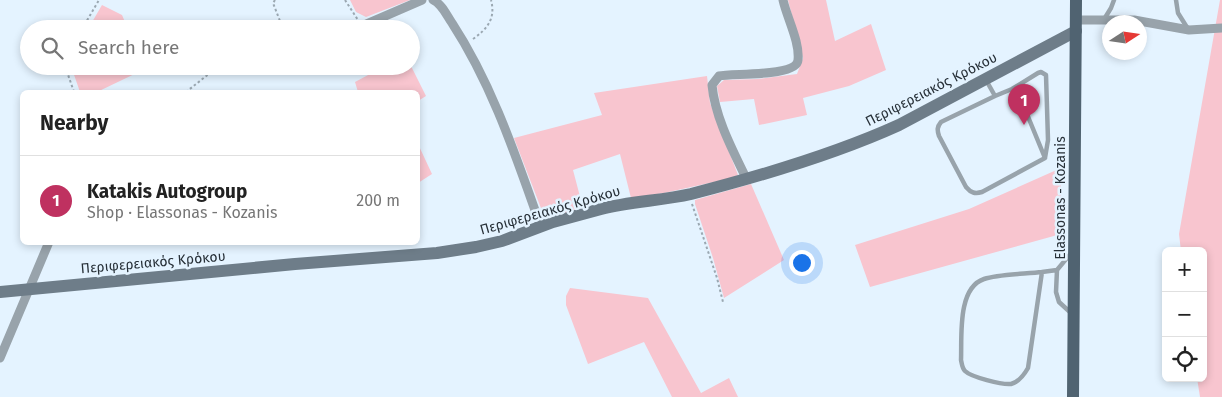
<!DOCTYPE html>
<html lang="en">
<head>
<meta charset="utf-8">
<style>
  :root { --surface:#fff; --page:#f2f2f2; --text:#222; --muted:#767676; --line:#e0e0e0; --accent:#bf3160 }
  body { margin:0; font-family:"Fira Sans",sans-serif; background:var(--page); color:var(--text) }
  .controls { position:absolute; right:15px; bottom:15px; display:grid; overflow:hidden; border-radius:8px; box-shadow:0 2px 8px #0003 }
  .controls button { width:45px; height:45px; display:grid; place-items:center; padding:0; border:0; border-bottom:1px solid var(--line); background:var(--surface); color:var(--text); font:25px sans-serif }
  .compass { position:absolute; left:1102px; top:15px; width:45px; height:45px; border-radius:50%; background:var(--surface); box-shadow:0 2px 8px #0003; rotate:78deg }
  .you { position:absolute; left:801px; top:262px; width:18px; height:18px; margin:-12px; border:4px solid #fff; border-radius:50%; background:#1a73e8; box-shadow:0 0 0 8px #1a73e833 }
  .badge { display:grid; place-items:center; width:32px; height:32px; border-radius:50%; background:var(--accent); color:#fff; font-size:16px; font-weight:700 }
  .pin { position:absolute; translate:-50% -41px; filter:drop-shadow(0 1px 2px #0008) }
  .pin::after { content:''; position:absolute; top:26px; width:18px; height:15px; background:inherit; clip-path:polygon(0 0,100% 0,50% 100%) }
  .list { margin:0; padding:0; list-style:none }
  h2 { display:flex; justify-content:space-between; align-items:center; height:65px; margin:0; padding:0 20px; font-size:21px }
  h2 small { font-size:16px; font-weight:400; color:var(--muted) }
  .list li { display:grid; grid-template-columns:32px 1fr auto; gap:15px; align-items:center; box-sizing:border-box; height:90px; padding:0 20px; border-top:1px solid var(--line) }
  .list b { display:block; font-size:19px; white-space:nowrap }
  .list p { margin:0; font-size:16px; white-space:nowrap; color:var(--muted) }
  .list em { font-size:16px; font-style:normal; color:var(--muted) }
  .icon { flex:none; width:28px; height:28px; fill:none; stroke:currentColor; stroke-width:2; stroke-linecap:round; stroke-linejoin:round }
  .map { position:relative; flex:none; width:1222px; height:397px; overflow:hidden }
  .search { position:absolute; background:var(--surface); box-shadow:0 2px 8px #0003; left:20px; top:20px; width:400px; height:55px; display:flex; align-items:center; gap:12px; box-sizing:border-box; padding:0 18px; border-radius:28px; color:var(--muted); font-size:19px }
  .panel { position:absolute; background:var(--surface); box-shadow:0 2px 8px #0003; left:20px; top:90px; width:400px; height:155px; border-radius:8px }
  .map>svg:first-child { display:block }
  .green { fill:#f8c5cf }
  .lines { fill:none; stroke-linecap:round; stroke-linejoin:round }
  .path { stroke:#9ba8b2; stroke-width:2; stroke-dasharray:2.5 2.5; stroke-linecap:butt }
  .lane { stroke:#98a3ab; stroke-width:4.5 }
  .street { stroke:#98a3ab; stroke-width:9 }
  .secondary { stroke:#6e7d89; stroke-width:12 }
  .primary { stroke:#506371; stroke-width:12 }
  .labels { text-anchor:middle; stroke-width:5; stroke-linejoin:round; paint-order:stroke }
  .street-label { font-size:14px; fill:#273038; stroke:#e4f3ff }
</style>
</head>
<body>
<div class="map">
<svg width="1222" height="397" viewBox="0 0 1222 397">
  <rect width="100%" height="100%" fill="#e4f3ff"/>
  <path class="green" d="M350,0H410L366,17L356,12Z
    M788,0H826L835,41L871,24L886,70L849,86L803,98L807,115L759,125L754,99L720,102L717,86L724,80L758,79L797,74L803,58Z
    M1220,0H1222V397H1200L1197,378H1203V251H1181L1179,234Z
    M102,5L122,15L128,29H88Z
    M71,66H144L145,69L97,92H80Z
    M385,66H411L426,96L418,101V92H358L355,82Z
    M707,76L710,103L738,175L732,178L664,193L631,198L620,154L573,170L583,208L552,217L544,216L514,138L602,115L594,93Z
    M418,144L432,174L418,183Z
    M1061,168V234L870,287L855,245L969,209Z
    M751,184L784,260L724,298L713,258L695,204V200Z
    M570,288L648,298L701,393L729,378L738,397H672L644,342L588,364L566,305V296Z"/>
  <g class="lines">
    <path class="path" d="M275,0L273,3L280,21L279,29
      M345,0L358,20
      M82,29L99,0
      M473,39C487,29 496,19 491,0
      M65,66L74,92
      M186,92L210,73L222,66
      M692,204L717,278L723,302"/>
    <path class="lane" d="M1176,0L1178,13L1188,29
      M1103,21L1111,8L1114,0
      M986,80L995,96L941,122C937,127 937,130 939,136L966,187C971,193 975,194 982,192L1045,158L1048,140L1046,75L1041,72L1038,73L1012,89
      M995,96L1012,89L1022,102L1045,158
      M1042,272C1026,274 999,274 984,279C957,288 962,337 961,360C962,364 962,368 965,371C971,377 1002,385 1011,384C1019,382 1024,375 1028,368L1042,272L1057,270
      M1071,313L1059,302L1056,292L1057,270L1072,252"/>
    <path class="street" d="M433,0C442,4 447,16 452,23C493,86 516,157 541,227
      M1076,20H1134L1189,30L1222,28
      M362,26L422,0
      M746,178C732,149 715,117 712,85L719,76C733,73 797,77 798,60C800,42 787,18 783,0
      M0,358L49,242"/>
    <path class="secondary" d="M0,292L295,264L437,253L476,247L502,241L553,222L601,209C630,201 661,201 691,194C761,176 833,155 899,125L1076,31"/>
    <path class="primary" d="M1073,397L1076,0"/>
  </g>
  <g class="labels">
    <g class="street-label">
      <text transform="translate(931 89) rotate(-27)" y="5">Περιφερειακός Κρόκου</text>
      <text transform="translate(1060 198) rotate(-90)" y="5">Elassonas - Kozanis</text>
      <text transform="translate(550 210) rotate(-16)" y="5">Περιφερειακός Κρόκου</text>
      <text transform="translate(153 262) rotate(-5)" y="5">Περιφερειακός Κρόκου</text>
    </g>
  </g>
</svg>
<div class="controls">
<button>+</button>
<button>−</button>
<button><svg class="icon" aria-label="locate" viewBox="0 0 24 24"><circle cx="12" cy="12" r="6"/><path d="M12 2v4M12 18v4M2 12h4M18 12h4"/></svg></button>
</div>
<svg class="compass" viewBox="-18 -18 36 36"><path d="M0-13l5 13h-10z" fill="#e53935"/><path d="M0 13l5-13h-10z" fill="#767676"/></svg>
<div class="you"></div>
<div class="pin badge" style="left:1024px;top:125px">1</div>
<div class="search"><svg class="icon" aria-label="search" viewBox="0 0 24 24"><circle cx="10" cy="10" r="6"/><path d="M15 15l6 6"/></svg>Search here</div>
<section class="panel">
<h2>Nearby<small></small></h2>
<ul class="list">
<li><span class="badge">1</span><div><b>Katakis Autogroup</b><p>Shop · Elassonas - Kozanis</p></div><em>200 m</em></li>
</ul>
</section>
</div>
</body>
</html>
